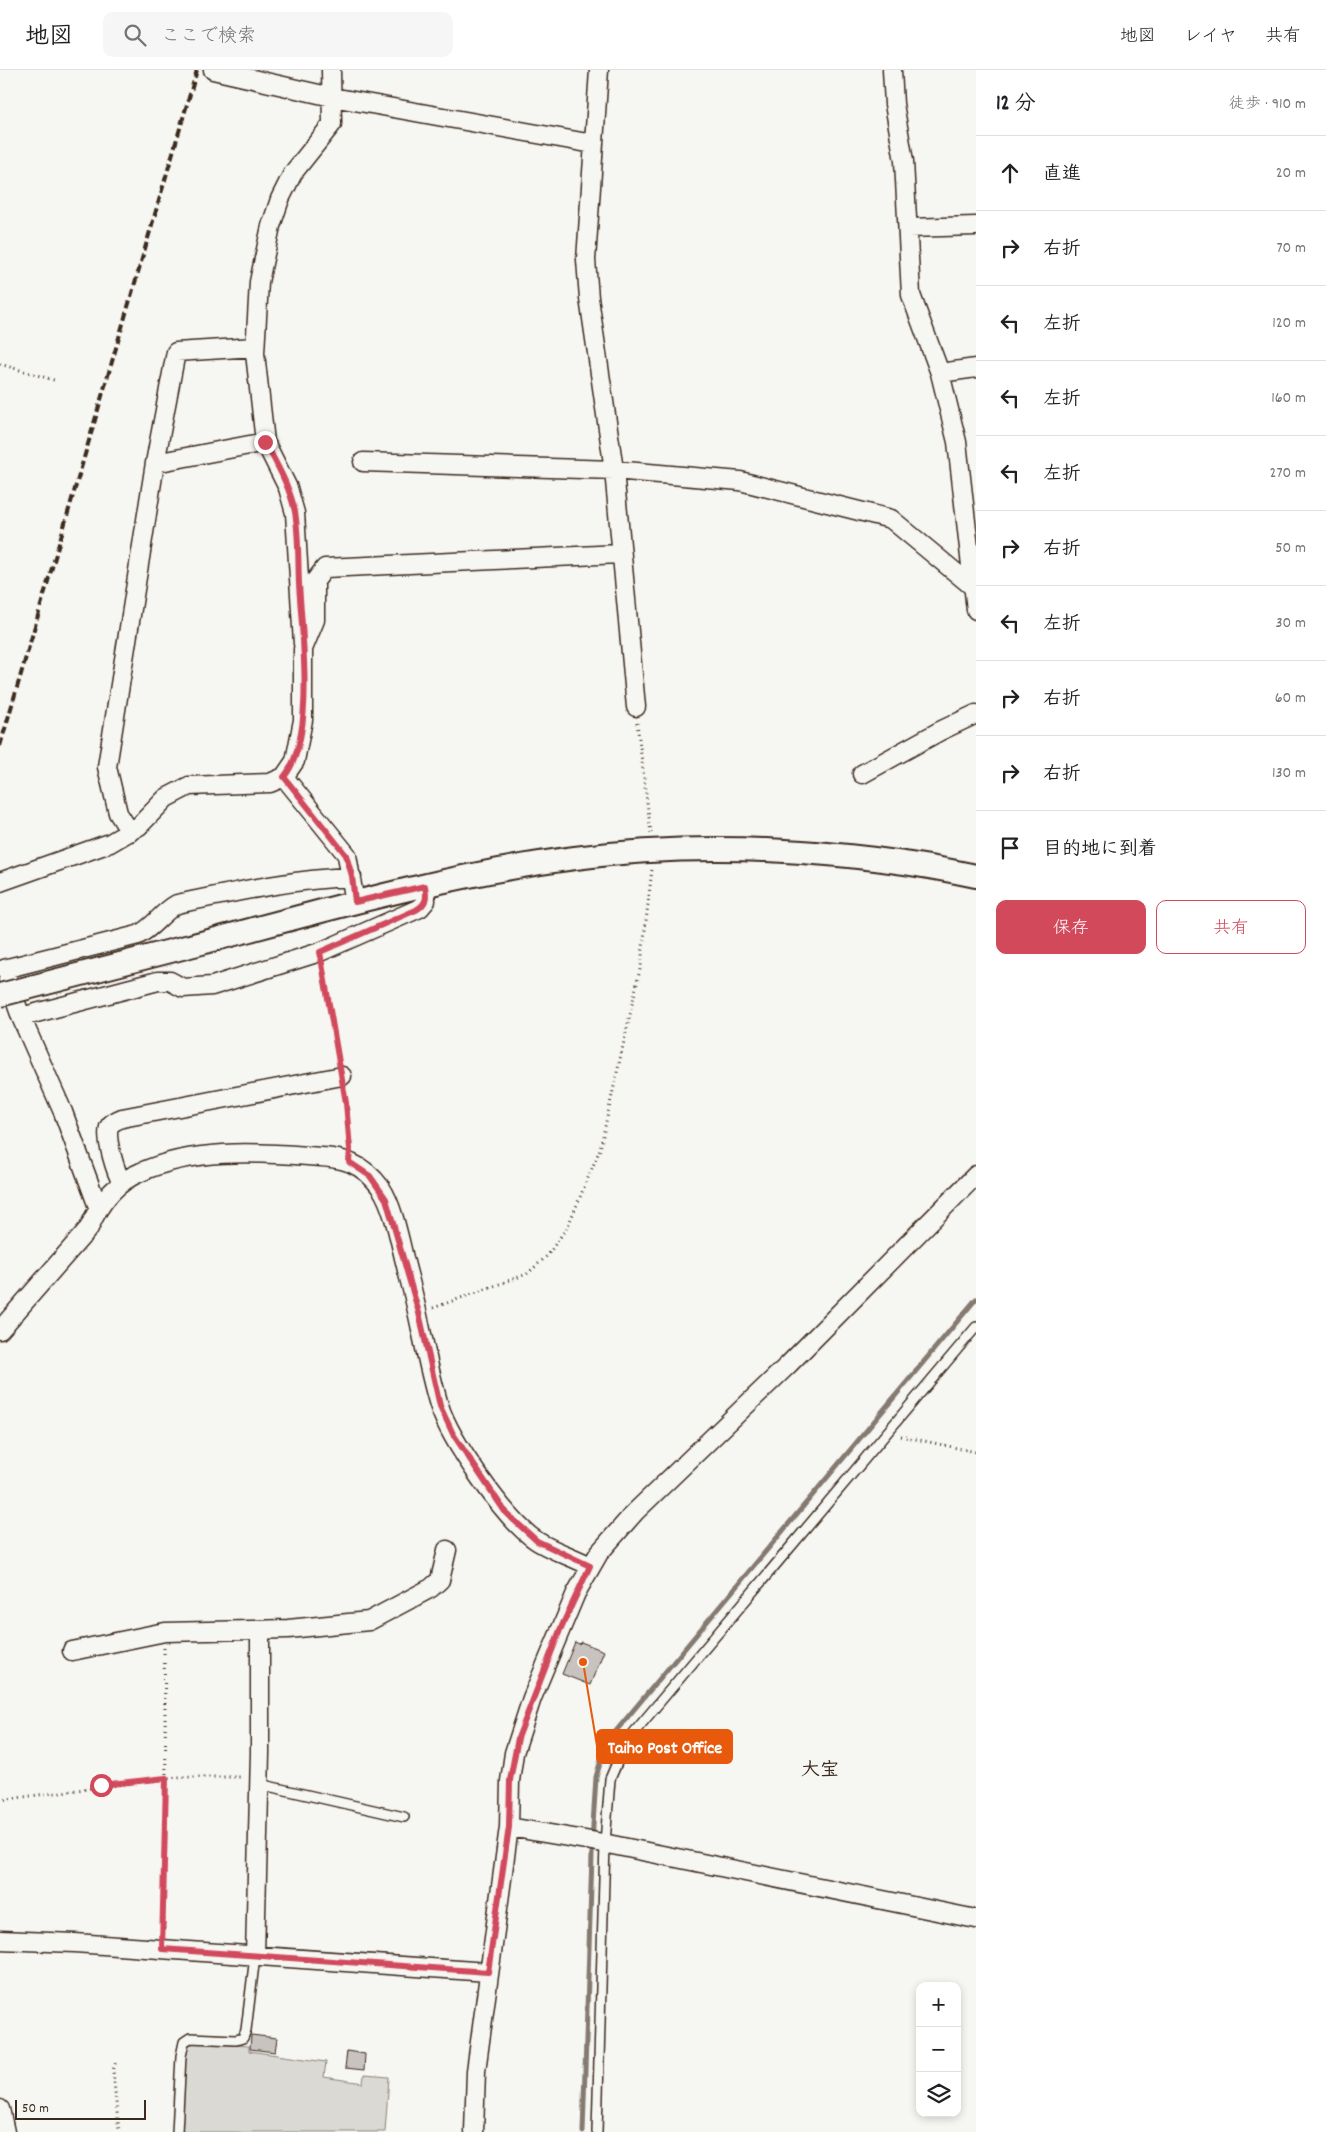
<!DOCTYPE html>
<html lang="ja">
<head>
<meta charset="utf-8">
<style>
  :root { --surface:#fff; --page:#f6f6f6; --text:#202124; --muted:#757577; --line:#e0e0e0; --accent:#d1495b }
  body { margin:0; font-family:Dekko,"Klee One",sans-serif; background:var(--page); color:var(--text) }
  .controls { position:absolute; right:15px; bottom:15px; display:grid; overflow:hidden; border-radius:10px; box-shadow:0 2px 8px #0003 }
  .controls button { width:45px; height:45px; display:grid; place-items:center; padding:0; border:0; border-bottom:1px solid var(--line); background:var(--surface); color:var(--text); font:25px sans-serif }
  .scale { position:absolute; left:15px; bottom:12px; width:131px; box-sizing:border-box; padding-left:5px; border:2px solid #3b2a1e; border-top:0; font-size:14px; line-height:18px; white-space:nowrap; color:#3b2a1e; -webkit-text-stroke:4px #f6f6f2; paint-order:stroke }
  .stop { position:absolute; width:15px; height:15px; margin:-11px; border:4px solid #d1495b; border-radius:50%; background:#fff }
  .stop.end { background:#d1495b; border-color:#fff; box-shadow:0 1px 5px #0008 }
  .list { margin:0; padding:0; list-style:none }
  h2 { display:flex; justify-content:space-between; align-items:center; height:65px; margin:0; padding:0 20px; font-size:21px }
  h2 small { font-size:16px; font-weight:400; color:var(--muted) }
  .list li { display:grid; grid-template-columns:32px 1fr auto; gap:15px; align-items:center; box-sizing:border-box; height:75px; padding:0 20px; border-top:1px solid var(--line) }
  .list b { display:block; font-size:19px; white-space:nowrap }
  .list em { font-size:16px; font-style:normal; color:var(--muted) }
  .actions { display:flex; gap:10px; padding:15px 20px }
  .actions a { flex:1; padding:11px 0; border:1px solid var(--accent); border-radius:10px; text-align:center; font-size:18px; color:var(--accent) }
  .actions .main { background:var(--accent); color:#fff }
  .icon { flex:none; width:28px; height:28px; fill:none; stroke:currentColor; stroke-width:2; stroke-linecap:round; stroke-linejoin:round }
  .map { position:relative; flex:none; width:976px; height:2062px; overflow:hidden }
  header { display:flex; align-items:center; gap:30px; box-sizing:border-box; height:70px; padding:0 25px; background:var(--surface); border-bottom:1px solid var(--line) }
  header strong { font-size:24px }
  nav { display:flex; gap:28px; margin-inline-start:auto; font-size:18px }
  .search { width:350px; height:45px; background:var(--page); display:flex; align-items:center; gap:12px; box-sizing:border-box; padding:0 18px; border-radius:10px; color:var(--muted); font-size:19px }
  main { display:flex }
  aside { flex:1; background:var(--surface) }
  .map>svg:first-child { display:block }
  .green { fill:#dad9d3; stroke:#8a8278 }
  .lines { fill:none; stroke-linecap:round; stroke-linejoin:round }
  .stream { stroke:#857a71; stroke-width:5 }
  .building { fill:#c8c3be; stroke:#3b2a1e }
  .service-casing { stroke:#3b2a1e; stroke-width:12 }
  .minor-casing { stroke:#3b2a1e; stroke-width:21 }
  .tertiary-casing { stroke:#3b2a1e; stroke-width:26 }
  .path { stroke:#3b2a1e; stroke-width:3; stroke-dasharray:1 4; stroke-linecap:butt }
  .service { stroke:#f6f6f2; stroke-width:9 }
  .minor { stroke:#f6f6f2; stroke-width:18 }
  .tertiary { stroke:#f6f6f2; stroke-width:22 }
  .rail { stroke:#3b2a1e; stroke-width:4; stroke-dasharray:8 4; stroke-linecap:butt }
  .tertiary-bridge-casing { stroke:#3b2a1e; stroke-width:26; stroke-linecap:butt }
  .tertiary-bridge { stroke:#f6f6f2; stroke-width:22 }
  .route { stroke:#d1495b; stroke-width:6 }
  .labels { text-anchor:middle; stroke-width:5; stroke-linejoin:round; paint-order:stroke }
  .quarter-label { font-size:19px; font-weight:bold; fill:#3b2a1e; stroke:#f6f6f2 }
  .leader { fill:none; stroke:#e8590c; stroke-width:2 }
  .callout-dot { fill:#e8590c; stroke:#f6f6f2; stroke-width:2 }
  .callout { fill:#e8590c; stroke:#e8590c; stroke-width:2 }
  .callout-label { font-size:18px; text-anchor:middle; font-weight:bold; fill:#fff }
</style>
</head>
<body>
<header>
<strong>地図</strong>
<div class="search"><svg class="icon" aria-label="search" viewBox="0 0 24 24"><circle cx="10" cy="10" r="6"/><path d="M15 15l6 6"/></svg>ここで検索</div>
<nav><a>地図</a><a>レイヤ</a><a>共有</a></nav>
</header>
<main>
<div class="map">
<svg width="976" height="2062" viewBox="0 0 976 2062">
  <rect width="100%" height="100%" fill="#f6f6f2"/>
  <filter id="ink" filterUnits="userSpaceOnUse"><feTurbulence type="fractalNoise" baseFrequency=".02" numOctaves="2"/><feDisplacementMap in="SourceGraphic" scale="10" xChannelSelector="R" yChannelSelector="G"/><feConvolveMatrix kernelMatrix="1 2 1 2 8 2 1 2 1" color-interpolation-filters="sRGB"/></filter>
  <g filter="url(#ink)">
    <path class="green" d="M195,1973L249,1976V1981L326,1992L324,2007L363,2013L364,2005L389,2007L385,2062H182L185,1976Z"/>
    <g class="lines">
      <path class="stream" d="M583,2062L593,1755L596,1707L606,1673L976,1229"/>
    </g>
    <path class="building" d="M575,1572L579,1574L581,1572L604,1581L590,1615L562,1604Z
      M251,1965L277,1968L275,1982L250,1979Z
      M347,1981L365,1984L364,2000L345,1998Z"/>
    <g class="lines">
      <g class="service-casing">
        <path id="service" d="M259,1714L404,1747
          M177,2062L181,1986L184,1972L190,1968L236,1970L243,1968L246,1960L255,1886
          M597,2062L605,1773L610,1709L626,1672L976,1257"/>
      </g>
      <g class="minor-casing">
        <path id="minor" d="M213,0L332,27L593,74
          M599,0L586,190L589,228L614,400L636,637
          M892,0L894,34L904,91L911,225L940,303L957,372L976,540
          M908,158L976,156
          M940,303L976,298
          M265,372L255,283L259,212L271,156L280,129L293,103L332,54L331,0
          M363,392L614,400L740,411L891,449L972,516
          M155,393L176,282L255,277
          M862,704L940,661L976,644
          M284,707L347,785L355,833
          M130,762L118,743L107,697L155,393L265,372L288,418L295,443L303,574
          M0,812L110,773L139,756L166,728L189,716L270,713L284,707L295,691L303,650V579L315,550V511L325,498L620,484
          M4,899L138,865C154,857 162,842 177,834C235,822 293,809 352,807
          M8,910L21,947L63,1042L98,1137
          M21,947L158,911H170L183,918L212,916L320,882L420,838L426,831L425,816
          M122,1113C116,1103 105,1069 109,1057C111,1052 118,1050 122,1048L342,1006
          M0,1260L89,1158C99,1134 116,1112 141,1102C192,1079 254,1082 308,1086C322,1087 338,1087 351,1093C363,1098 373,1107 381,1118C395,1139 401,1179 408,1204C420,1247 426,1292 439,1335C450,1370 506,1451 537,1471C553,1481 573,1487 590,1496
          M72,1581L165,1562L288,1559L369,1551L431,1518L440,1510L447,1480
          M509,1757L603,1773L976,1849
          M0,1870L75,1873L488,1902
          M255,1886L260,1683V1560
          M0,2039L5,2062
          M474,2062L476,2001L509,1757L510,1711L514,1683L532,1628L576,1523L599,1483L635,1442L788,1295L976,1105"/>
      </g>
      <g class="tertiary-casing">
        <path id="tertiary" d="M186,877C315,843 443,805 575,788C704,771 849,779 976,806"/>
      </g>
      <path class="path" d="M0,294L57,311
        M637,653L651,763
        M322,897L339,989
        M345,1023L350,1076
        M433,1238L527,1204L547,1186L568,1156L600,1079L641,895L652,799
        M901,1366L976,1382
        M0,1730L177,1707H243
        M163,1864L166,1708L164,1578
        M115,1993L113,2001L119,2062"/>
      <use href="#service" class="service"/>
      <use href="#minor" class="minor"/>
      <use href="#tertiary" class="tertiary"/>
      <path class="rail" d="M0,676L197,0"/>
      <g class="tertiary-bridge-casing">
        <path id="tertiary-bridge" d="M0,925L186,877"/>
      </g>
      <use href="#tertiary-bridge" class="tertiary-bridge"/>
    </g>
  </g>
  <g class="lines" filter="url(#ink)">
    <path class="route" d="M101,1715L166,1708L162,1879L488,1902L509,1757L510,1710L518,1668L560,1560L590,1496L537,1471L506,1443L453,1364L440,1336L419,1243L386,1129L370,1106L349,1092L350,1079L346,1033L320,882L416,840C427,834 427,827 425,816L355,832L352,806L346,785L284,707C316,668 302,564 299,514C298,491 299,465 295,442C290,417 277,395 265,372"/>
  </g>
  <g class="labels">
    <g class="quarter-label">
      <text x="820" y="1705">大宝</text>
    </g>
  </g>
  <path class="leader" d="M583 1592L597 1676"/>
  <circle class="callout-dot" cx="583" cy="1592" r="5"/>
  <rect class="callout" x="597" y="1660" width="135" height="33" rx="5"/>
  <g class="callout-label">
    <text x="665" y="1683">Taiho Post Office</text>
  </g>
</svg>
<div class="controls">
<button>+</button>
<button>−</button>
<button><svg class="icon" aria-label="layers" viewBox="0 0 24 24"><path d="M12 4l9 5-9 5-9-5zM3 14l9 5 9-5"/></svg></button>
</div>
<div class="scale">50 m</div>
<div class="stop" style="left:101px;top:1715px"></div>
<div class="stop end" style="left:265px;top:372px"></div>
</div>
<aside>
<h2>12 分<small>徒歩 · 910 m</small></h2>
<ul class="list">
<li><svg class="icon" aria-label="ahead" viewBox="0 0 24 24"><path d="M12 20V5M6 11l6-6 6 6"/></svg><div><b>直進</b></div><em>20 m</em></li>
<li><svg class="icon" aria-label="right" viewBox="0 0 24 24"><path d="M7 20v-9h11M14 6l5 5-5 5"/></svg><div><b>右折</b></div><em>70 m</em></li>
<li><svg class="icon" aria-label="left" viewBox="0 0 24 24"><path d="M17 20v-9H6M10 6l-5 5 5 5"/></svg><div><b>左折</b></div><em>120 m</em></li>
<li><svg class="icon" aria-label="left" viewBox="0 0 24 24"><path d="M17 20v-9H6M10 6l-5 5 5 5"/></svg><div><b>左折</b></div><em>160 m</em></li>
<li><svg class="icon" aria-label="left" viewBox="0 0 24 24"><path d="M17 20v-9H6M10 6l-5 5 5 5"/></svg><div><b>左折</b></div><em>270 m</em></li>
<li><svg class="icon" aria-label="right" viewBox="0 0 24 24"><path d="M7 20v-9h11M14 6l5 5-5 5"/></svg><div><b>右折</b></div><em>50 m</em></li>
<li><svg class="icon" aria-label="left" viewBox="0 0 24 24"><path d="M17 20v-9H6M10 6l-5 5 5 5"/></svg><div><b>左折</b></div><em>30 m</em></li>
<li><svg class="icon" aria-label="right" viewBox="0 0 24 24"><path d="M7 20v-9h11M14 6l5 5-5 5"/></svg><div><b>右折</b></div><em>60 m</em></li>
<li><svg class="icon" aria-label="right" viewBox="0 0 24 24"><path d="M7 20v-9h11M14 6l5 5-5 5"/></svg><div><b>右折</b></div><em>130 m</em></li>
<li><svg class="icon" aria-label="arrive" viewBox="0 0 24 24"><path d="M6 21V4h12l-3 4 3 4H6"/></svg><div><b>目的地に到着</b></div></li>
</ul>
<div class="actions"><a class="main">保存</a><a>共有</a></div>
</aside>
</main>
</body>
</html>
